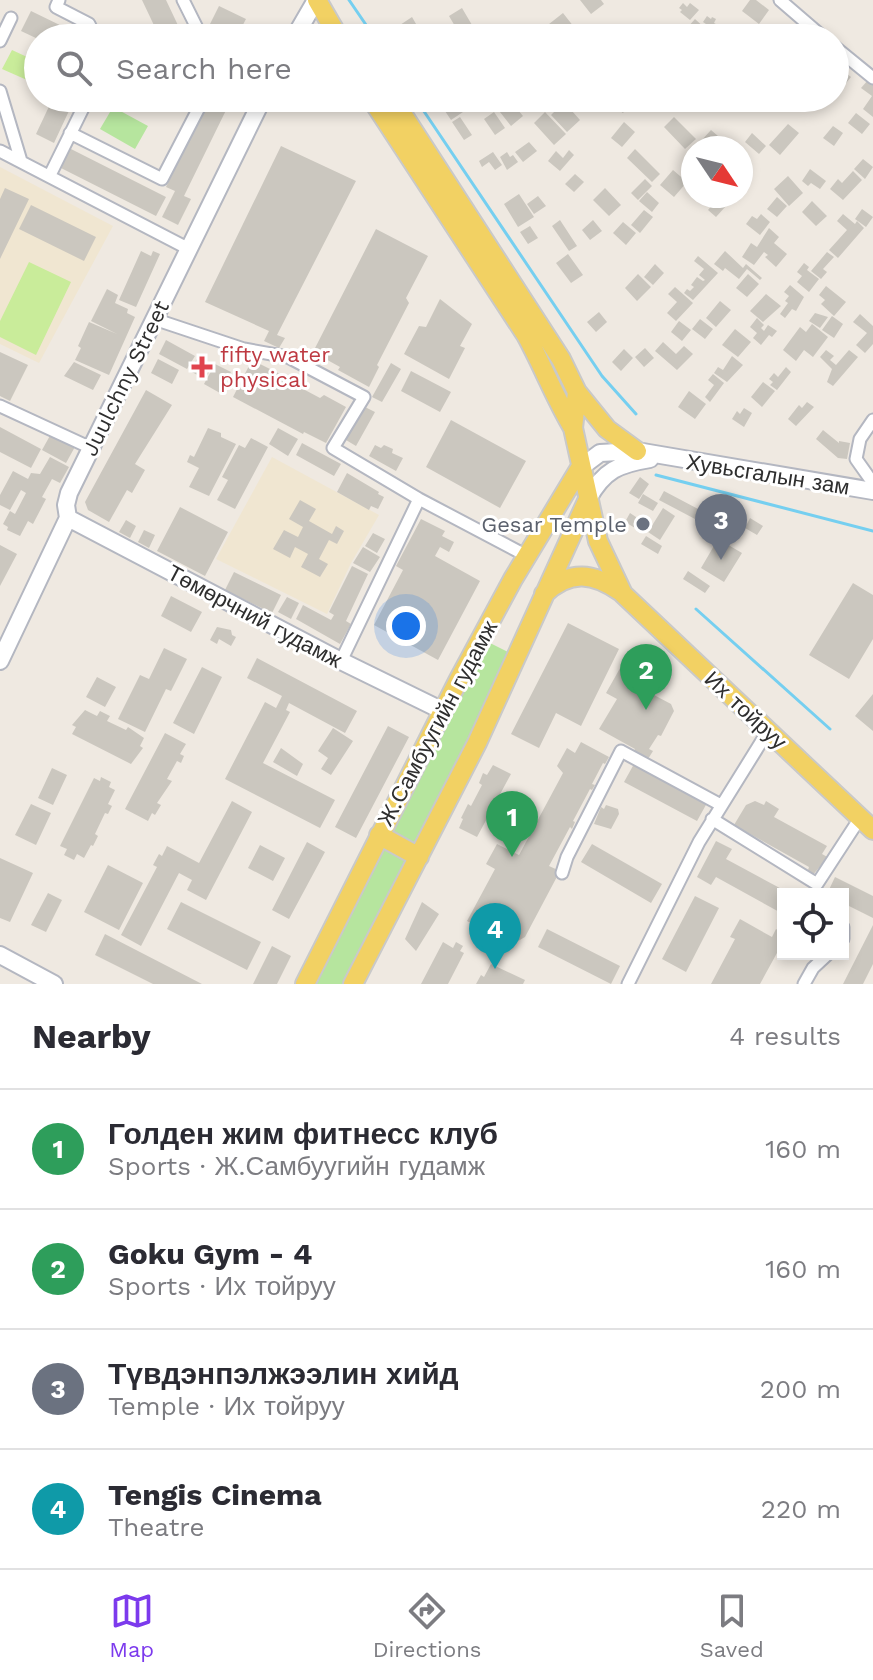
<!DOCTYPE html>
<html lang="en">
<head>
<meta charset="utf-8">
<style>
  :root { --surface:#fff; --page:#f2f2f3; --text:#2b2b33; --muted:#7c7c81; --line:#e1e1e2; --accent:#7c3aed }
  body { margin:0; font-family:"Work Sans",sans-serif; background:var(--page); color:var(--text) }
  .controls { position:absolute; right:24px; bottom:24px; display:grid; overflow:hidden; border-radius:0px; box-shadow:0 4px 12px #0003 }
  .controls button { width:72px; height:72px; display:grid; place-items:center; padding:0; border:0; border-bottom:2px solid var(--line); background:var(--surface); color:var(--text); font:40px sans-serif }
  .compass { position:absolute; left:681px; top:136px; width:72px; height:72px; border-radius:50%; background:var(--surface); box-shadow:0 4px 12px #0003; rotate:125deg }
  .you { position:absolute; left:406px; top:626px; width:28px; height:28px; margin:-20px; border:6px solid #fff; border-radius:50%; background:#1a73e8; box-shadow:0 0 0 12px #1a73e833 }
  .badge { display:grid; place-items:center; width:52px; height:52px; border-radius:50%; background:var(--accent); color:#fff; font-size:26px; font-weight:700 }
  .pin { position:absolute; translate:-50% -66px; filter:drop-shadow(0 2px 4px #0008) }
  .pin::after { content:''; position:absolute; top:42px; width:28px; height:24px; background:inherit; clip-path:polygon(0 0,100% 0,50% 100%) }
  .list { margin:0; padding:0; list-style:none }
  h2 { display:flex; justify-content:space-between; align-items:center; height:104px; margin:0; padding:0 32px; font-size:34px }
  h2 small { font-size:26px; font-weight:400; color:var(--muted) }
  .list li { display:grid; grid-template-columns:52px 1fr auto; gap:24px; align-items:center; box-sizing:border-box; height:120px; padding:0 32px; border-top:2px solid var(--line) }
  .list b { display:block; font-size:30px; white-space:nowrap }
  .list p { margin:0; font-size:26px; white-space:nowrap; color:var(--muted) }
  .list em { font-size:26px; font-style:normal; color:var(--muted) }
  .icon { flex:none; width:44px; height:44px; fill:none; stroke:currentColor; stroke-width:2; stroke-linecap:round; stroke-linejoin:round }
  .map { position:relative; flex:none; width:873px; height:984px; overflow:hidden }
  .search { position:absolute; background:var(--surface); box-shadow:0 4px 12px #0003; left:24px; right:24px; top:24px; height:88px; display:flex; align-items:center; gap:20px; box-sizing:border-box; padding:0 28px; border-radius:44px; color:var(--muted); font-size:30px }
  .sheet { height:584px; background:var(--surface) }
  nav { display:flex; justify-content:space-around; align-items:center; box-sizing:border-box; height:112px; border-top:2px solid var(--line); background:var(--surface); font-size:22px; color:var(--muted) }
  nav a { display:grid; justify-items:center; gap:4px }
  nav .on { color:var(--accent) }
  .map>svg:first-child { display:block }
  .education { fill:#f0e6d1 }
  .green { fill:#b6e59e }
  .pitch { fill:#c9ec9a }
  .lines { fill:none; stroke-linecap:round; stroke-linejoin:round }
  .stream { stroke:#75cff0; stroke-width:3 }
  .building { fill:#cbc7bf }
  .street-casing { stroke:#b4b7c1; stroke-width:15 }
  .secondary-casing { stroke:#b4b7c1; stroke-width:20 }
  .primary-casing { stroke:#c9c9c9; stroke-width:22 }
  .street { stroke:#fff; stroke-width:11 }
  .secondary { stroke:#fff; stroke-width:16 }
  .primary { stroke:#f2d163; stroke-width:18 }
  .health-dot { fill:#e0444e; stroke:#fff; stroke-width:3 }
  .worship-dot { fill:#6b7280; stroke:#fff; stroke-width:3 }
  .labels { text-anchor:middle; stroke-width:6; stroke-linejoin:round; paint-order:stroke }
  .health-label { font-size:22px; fill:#be3a42; stroke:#fff; text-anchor:start }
  .street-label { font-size:22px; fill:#2e2e2e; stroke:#fff }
  .worship-label { font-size:22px; fill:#5b616d; stroke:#fff; text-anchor:end }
</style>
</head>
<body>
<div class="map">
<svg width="873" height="984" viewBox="0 0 873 984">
  <rect width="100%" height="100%" fill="#efe9e1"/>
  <path class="education" d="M0,167L113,226L39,363L0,344Z
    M272,457L379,515L351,563L327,614L216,559Z"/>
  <path class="green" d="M113,107L148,126L135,149L100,129Z
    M488,642L508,652L487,706L345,984H312Z"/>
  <path class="pitch" d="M12,50L38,62L36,84L2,69Z
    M29,262L71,282L36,355L0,337V321Z"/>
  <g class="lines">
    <path class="stream" d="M349,0L375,38
      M415,98L602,376L636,414
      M656,475L873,531
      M696,609L830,729"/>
  </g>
  <path class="building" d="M142,0H166L184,38H160Z
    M580,0H601L604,4L591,14Z
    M750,0H756L769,10L759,24L742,11Z
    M683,3L687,7L690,3L699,10L690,20L680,12L682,10L679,8Z
    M219,6L246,19L236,38H228L208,28Z
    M462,8L472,25L459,33L449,16Z
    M31,11L70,30L67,38L38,39L21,31Z
    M563,13L574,27L561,38H553L544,28Z
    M707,16L711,19L712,17L716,19L714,23L727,30L722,38L717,35L719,33L703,22Z
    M412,17L419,29L407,36L400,25Z
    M695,19L707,30L700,38L687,28Z
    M841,69L851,77L842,88L835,83V76Z
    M868,80L873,84V117L863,109L872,96L861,88Z
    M53,98H75L54,143L36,134Z
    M209,98H232L184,196L191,199L178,225L162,217L175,191L166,187Z
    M489,98H508L523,116L511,126Z
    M620,98L633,100L623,113L613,106Z
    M463,99L469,108L451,120L445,111Z
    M564,102L580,120L567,132L551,115Z
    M494,112L505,128L495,135L484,119Z
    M545,112L566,134L554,145L534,123Z
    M856,113L870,124L862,134L848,123Z
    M460,117L472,135L464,140L452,122Z
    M674,117L696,139L685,149L664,127Z
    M624,122L635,132L622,147L611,138Z
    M788,124L799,133L780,155L769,145Z
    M833,126L843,133L834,146L823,138Z
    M711,130L725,142L720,148H707L700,142Z
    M752,133L766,146L759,154L745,142Z
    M529,142L537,151L523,162L515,152Z
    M281,146L356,181L277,335L285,338L279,348L264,341L269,331L205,302Z
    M69,148L166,197L156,216L59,167Z
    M635,149L660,174L652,182L627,158Z
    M569,150L574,155L560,171L548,161L556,151L563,158Z
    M493,152L502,165L495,170L489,162L482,167L479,161Z
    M507,152L510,157L513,155L518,162L507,170L500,157Z
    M863,159L873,167L865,179L854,169Z
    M810,169L826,181L820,189L811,183L808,186L802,181Z
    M673,170L687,182L674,197L660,185Z
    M853,171L862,180L843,200L830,189L838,179L842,183Z
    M575,174L584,182L574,192L565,184Z
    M788,176L803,193L789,206L774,189Z
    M645,179L652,186L638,200L631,193Z
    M5,188L29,199L0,259V199Z
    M605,188L621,205L609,216L593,200Z
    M647,192L659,203L652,212L639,201Z
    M519,194L534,217L518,227L504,204Z
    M538,196L546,206L534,214L527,204Z
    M777,197L787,206L777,217L767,209Z
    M717,199L726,206L716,217L708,210Z
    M812,201L827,216L816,226L802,212Z
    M31,205L96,237L84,261L19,229Z
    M862,209L873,217L866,227L855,219Z
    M644,210L653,217L640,233L631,225Z
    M761,214L770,222L760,235L746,224L752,216L757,219Z
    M843,214L855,224L857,221L864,228L838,258L829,250L847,230L837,221Z
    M560,220L577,246L569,251L552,226Z
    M593,220L602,231L590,240L582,230Z
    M623,222L636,233L626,245L613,233Z
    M530,226L538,238L528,244L520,232Z
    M769,228L779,237L774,243L787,254L776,267L765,257L768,255L764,252L754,265L742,257L751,243L757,247Z
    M376,229L428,256L406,298L409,303L377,365L379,367L369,387L338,370L340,367L313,352Z
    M141,251L151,256L153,251L160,254L136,307L119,300Z
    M725,251L743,268L746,264L762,278L760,280L747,269L739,279L725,268L723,271L714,264Z
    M827,252L834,257L823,269L827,272L821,279L811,271Z
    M568,254L583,275L571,283L556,263Z
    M698,256L718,273L693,300L684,293L687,289L690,291L694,287L691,285L697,277L703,281L705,280L699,275L704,269L694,261Z
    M804,263L809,267L807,270L819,279L809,292L797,282L802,276L797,272Z
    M655,264L664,273L653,285L644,277Z
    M638,274L651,287L637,301L625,288Z
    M748,274L759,284L747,297L736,288Z
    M790,285L804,297L796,311L792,309L785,318L780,314L788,303L785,301L789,296L784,292Z
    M826,286L846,302L834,316L821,304L825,300L819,295Z
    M675,287L693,303L676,321L667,313L677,302L668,294Z
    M107,289L118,295L115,303L128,309L127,313L135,317L109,375L75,360L81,348L78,346L89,322L117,334L91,321Z
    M766,294L781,306L763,322L750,311Z
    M440,299L472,324L460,346L465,348L449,379L404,354L419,326L426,327Z
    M720,301L731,310L716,327L706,318Z
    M599,312L607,322L596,332L587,322Z
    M815,313L828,317L820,328L809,321Z
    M860,314L873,326V344L865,353L856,345L867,333L853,322Z
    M832,316L843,324L834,338L822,330Z
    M757,318L764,325L761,328L764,331L768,325L777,331L772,337L769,335L761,345L753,338L757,333L750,327Z
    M700,319L713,329L705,339L692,329Z
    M679,321L691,330L682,341L671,332Z
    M812,324L828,337L813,357L804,350L796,361L783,350L800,327L806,332Z
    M735,329L751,342L738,357L722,345Z
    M166,340L195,356L187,369L159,354Z
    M663,342L676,354L684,346L693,354L677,370L655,351Z
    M645,348L654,358L644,367L635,357Z
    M624,349L633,358L621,371L612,362Z
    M826,350L834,356L830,360L836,365L849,350L858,357L833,386L827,382L832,369L820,357Z
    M0,352L28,365L10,401L0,396Z
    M732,356L743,365L727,382L714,373L718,367L723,370Z
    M198,357L213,365L205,379L190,371Z
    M158,359L179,370L172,384L151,373Z
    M252,360L306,387L305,390L320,398L324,395L346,407L326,443L304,432L303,434L233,397Z
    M74,362L101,375L93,390L64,376Z
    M391,363L401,369L382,402L372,397Z
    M215,364L231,372L220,393L204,384Z
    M786,367L791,372L777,390L770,385L773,382L769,379L774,373L778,377Z
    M411,371L451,392L440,412L401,391Z
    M713,374L724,383L710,402L705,397L714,385L708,380Z
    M763,382L775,391L762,407L751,397Z
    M146,390L172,405L135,464L145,470L132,493L127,490L109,522L88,510L85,502Z
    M689,391L706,404L695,419L678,407Z
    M807,402L814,407L796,426L788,419L799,405L802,408Z
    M365,407L375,412L356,446L346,440Z
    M744,408L752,413L744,427L732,419L737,411L740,414Z
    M451,420L526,461L500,508L426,467Z
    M0,427L41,449L31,468L0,452Z
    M208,428L221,433V437L236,444L209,496L189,487L199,468L187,462L190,455L194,457Z
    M278,428L298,439L288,456L269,444Z
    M823,430L839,443V441L850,443L847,459L838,458L816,439Z
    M52,432L76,445L66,463L42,450Z
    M251,438L268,447L235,509L217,500L228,480L222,477L239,445L245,448Z
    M302,443L341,464L334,476L296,455Z
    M375,445L381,448L384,445L393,449L392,453L403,458L396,471L369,456Z
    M50,457L69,467L60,483L52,479L42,497L46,499L33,524L28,521L20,536L7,530L8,527L3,524L10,511L15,514L26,493L21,490L10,510L0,505V495L13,471L28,479L31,473L40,474Z
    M347,473L379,492L378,494L384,497L378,509L371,506L369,510L337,492Z
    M640,477L649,484L639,499L629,493Z
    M664,491L700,510L695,519L659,500Z
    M643,494L658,503L653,511L638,503Z
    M300,500L316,509L309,521L332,534L336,526L344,531L337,544L329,540L319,559L328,564L320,577L301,567L308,554L295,547L290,558L273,549L284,530L298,537L303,527L289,519Z
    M180,507L228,532L205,576L157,551Z
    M663,508L675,516L660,540L648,532Z
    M630,513L645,523L640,531L625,522Z
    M750,518L763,526L757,535L745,528Z
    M421,519L445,531L442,536L454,542L449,552L440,547L435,556L480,581L438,660L374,625L403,570L396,566Z
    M126,520L136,526L130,538L119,532Z
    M144,530L155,535L149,548L138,542Z
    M373,533L385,539L377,553L365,546Z
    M646,536L662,546L658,554L641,544Z
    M718,539L742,553L724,582L701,568Z
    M0,545L17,554L0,586Z
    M363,547L380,557L370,572L353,563Z
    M352,566L368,574L346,621L351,624L340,644L296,619L303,605L331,620L334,615L329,612Z
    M688,571L710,586L705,593L683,579Z
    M234,572L281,595L272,613L225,590Z
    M853,583L873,595V639L849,679L809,655Z
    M171,596L202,612L191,632L161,616Z
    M287,597L299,603L291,619L278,612Z
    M568,623L619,649L581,726L556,713L539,748L511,734Z
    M217,627L231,630L232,635L236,637L231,646L219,639L217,644L210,640Z
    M164,648L187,659L171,691L166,689L145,732L118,719L140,675L149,679Z
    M257,658L357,711L345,733L289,703L286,710L290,712L263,763L335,800L320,828L225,779L265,702L276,708L282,696L247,678Z
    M623,663L648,682L654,695L671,704L674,711L661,736L658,735L649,749L653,751L648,759L633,752L635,749L599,729L617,699L606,693Z
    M202,667L222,677L194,734L173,723Z
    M97,677L116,687L105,707L86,697Z
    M873,694V731L855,716Z
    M85,710L97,716L100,711L110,716L107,721L126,730L128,727L144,738L140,746L143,748L131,764L72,734L76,727L72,725Z
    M388,726L409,737L356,838L335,827Z
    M333,728L353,741L331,775L321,769L328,758L318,751Z
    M165,733L186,744L180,754L184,756L181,763L177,761L167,779L172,781L157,803L161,805L155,815L152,813L148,821L125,809Z
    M581,742L609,757L605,764L603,763L592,784L595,785L592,790L590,789L573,821L575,822L572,829L570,827L549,866L560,871L525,937L511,945L467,921L495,869L486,864L497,844L519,855L563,773L557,766L567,748L575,753Z
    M281,748L303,764L297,776L273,762Z
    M634,764L707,803L697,821L624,782Z
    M493,765L511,774L477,837L459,828L463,819L461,818L468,804L471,806L482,785L479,783L483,773L487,775Z
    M52,768L67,775L53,805L38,798Z
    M101,777L111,782L109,787L115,790L108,804L112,806L108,814L105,813L95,834L98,836L93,846L91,845L84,858L77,854L74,860L64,855L67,849L60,846L94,778L100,781Z
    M232,801L252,812L206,900L187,890L192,880L179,873L141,946L121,935L157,867L153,865L159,854L162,856L167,846L199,863Z
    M755,801L764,805L766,801L779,809L774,817L827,846L822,854L831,859L827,867L822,864L812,876L807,873L809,867L734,825L746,805Z
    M31,804L51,813L36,845L15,835Z
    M606,805L618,809L619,814L611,829L594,824L601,807L604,809Z
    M716,841L732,849L726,859L791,894H783V914L716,877L711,885L697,877Z
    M307,842L325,852L289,919L272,910Z
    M592,844L662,884L651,903L581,862Z
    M260,845L285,858L273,881L248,868Z
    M0,858L33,873L10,922L0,918Z
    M108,865L143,883L119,930L84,912Z
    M835,877L873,896V918L843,903V894H827Z
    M48,893L62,900L46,932L31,925Z
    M695,896L719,908L686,972L662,959Z
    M181,902L261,942L247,970L167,929Z
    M422,902L439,914L416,951L405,939Z
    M740,919L772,937L776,929L783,933V942L760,984H711L735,939L730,937Z
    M873,925V964L863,984H843Z
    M547,929L620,966L611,984L538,947Z
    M105,934L202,984H153L95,955Z
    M443,942L453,948L456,942L463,946L460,951L464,953L448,984H421Z
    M272,946L291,956L277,984H253Z
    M491,964L525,980L523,984H476L481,975L484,977Z"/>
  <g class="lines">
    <g class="street-casing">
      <path id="street" d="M59,0L56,7L89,24L96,38
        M183,0L202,38
        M780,0L824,38
        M0,41L11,18
        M835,47L873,78
        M0,91L21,161
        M70,133L162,179L204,98
        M0,151L189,249
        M50,175L88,98
        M154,319L244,349L288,357L364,397L333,448L419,499L527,556
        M0,406L91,448
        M873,420L860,439L856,459L873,483
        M341,661L419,499
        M712,819L817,884L860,818
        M562,873L567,857L621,751L721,805
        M843,927V939
        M628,984L699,842L768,731
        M804,984L813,968L828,954"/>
    </g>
    <g class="secondary-casing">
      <path id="secondary" d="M294,38L316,0
        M580,468L600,453L637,451L873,491
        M588,499C604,470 619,464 650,459
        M68,518L341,661L443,711
        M0,661L68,518L66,505L69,493L263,98
        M0,955L54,984"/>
    </g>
    <g class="primary-casing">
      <path id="primary" d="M317,0L339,38
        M371,98L526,335C543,366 555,398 573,428
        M392,98L561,359L577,392L573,428L598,541L623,594L873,830
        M577,392L607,429L637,451
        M544,594C570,569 594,573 621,592
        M379,835L419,857
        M305,984L458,681L513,579L580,468
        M353,984L477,743L588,499"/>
    </g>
    <use href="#street" class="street"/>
    <use href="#secondary" class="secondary"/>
    <use href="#primary" class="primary"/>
  </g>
  <path class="health-dot" d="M198 355h8v8h8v8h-8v8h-8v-8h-8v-8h8z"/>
  <circle class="worship-dot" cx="643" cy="524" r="8"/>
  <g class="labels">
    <g class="health-label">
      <text x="220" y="362">fifty water<tspan x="220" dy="25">physical</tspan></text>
    </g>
    <g class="street-label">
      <text transform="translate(125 378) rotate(-64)" y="8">Juulchny Street</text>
      <text transform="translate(768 474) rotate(9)" y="8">Хувьсгалын зам</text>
      <text transform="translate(255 616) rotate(28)" y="8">Төмөрчний гудамж</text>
      <text transform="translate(746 710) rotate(43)" y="8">Их тойруу</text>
      <text transform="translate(437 723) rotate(-62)" y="8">Ж.Самбуугийн гудамж</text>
    </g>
    <g class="worship-label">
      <text x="627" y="532">Gesar Temple</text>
    </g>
  </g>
</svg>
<div class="controls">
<button><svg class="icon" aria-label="locate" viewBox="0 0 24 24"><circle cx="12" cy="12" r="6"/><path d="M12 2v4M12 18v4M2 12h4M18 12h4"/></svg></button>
</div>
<svg class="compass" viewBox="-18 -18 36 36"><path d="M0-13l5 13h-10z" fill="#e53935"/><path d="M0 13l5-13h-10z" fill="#7c7c81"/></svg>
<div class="you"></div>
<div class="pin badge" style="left:512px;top:857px;background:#2e9e5b">1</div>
<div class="pin badge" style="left:646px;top:710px;background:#2e9e5b">2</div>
<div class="pin badge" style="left:721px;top:560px;background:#6b7280">3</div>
<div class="pin badge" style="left:495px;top:969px;background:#0f9aa8">4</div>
<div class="search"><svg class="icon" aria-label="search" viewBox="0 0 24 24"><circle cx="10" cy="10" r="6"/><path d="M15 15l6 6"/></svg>Search here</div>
</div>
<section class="sheet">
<h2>Nearby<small>4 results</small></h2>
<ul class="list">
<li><span class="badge" style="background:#2e9e5b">1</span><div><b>Голден жим фитнесс клуб</b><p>Sports · Ж.Самбуугийн гудамж</p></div><em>160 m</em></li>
<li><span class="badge" style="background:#2e9e5b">2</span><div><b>Goku Gym - 4</b><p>Sports · Их тойруу</p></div><em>160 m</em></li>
<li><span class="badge" style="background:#6b7280">3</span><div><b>Түвдэнпэлжээлин хийд</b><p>Temple · Их тойруу</p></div><em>200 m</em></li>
<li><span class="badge" style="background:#0f9aa8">4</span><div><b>Tengis Cinema</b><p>Theatre</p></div><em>220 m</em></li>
</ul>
</section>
<nav>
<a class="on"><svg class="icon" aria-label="map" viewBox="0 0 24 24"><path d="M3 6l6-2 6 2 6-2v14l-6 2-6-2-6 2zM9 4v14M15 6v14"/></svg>Map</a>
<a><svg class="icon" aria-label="directions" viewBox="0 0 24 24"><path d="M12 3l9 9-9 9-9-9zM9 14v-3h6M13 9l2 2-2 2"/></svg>Directions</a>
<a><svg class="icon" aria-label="saved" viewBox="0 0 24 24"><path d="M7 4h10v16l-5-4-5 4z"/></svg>Saved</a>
</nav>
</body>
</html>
